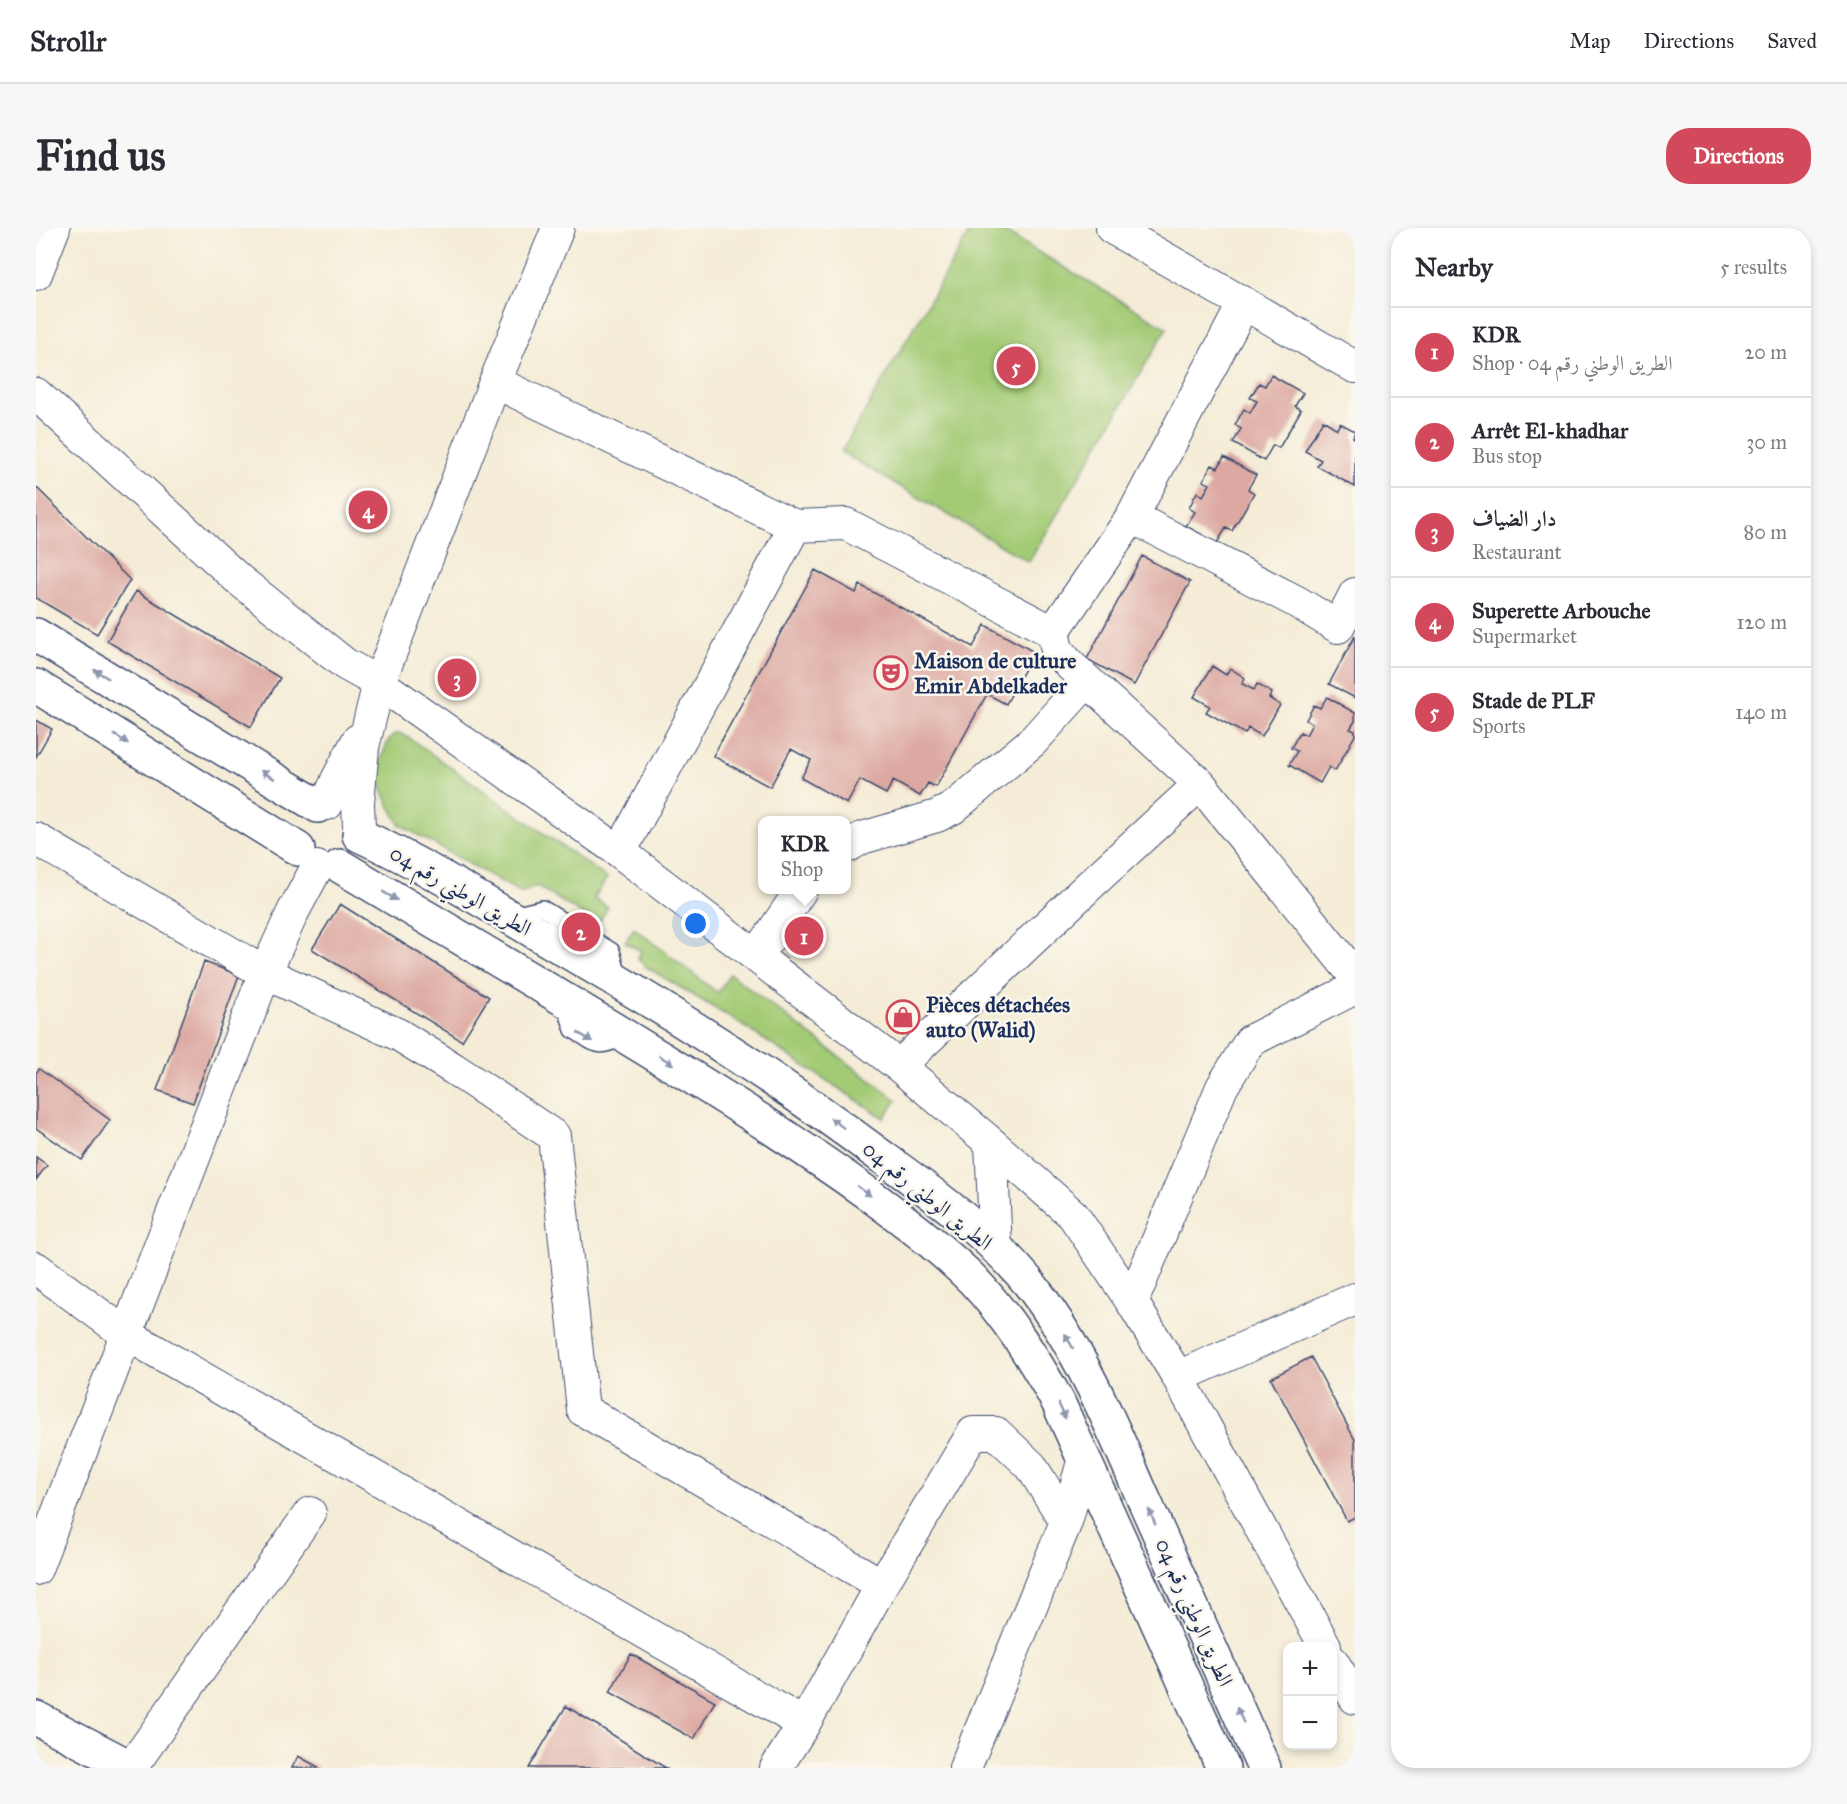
<!DOCTYPE html>
<html lang="en">
<head>
<meta charset="utf-8">
<style>
  :root { --surface:#fff; --page:#f7f7f7; --text:#2b2b33; --muted:#7c7c81; --line:#e1e1e2; --accent:#d1495b }
  body { margin:0; font-family:"IM FELL Great Primer",Amiri,serif; background:var(--page); color:var(--text) }
  .controls { position:absolute; right:18px; bottom:18px; display:grid; overflow:hidden; border-radius:12px; box-shadow:0 3px 9px #0003 }
  .controls button { width:54px; height:54px; display:grid; place-items:center; padding:0; border:0; border-bottom:2px solid var(--line); background:var(--surface); color:var(--text); font:30px sans-serif }
  .you { position:absolute; left:660px; top:696px; width:21px; height:21px; margin:-15px; border:4px solid #fff; border-radius:50%; background:#1a73e8; box-shadow:0 0 0 9px #1a73e833 }
  .badge { display:grid; place-items:center; width:39px; height:39px; border-radius:50%; background:var(--accent); color:#fff; font-size:20px; font-weight:700 }
  .pin { position:absolute; translate:-50% -50%; border:3px solid #fff; box-shadow:0 2px 6px #0006 }
  .popup { position:absolute; left:722px; top:588px; width:93px; height:78px; box-sizing:border-box; display:grid; place-content:center; border-radius:12px; background:var(--surface); filter:drop-shadow(0 2px 4px #0005); font-size:20px; white-space:nowrap; color:var(--muted) }
  .popup b { font-size:22px; color:var(--text) }
  .popup::after { content:''; position:absolute; left:50%; top:100%; margin-left:-12px; border:12px solid transparent; border-top-color:var(--surface) }
  .list { margin:0; padding:0; list-style:none }
  h2 { display:flex; justify-content:space-between; align-items:center; height:78px; margin:0; padding:0 24px; font-size:26px }
  h2 small { font-size:20px; font-weight:400; color:var(--muted) }
  .list li { display:grid; grid-template-columns:39px 1fr auto; gap:18px; align-items:center; box-sizing:border-box; height:90px; padding:0 24px; border-top:2px solid var(--line) }
  .list b { display:block; font-size:22px; white-space:nowrap }
  .list p { margin:0; font-size:20px; white-space:nowrap; color:var(--muted) }
  .list em { font-size:20px; font-style:normal; color:var(--muted) }
  .map { position:relative; flex:none; width:1319px; height:1540px; overflow:hidden; border-radius:24px }
  header { display:flex; align-items:center; gap:36px; box-sizing:border-box; height:84px; padding:0 30px; background:var(--surface); border-bottom:2px solid var(--line) }
  header strong { font-size:28px }
  nav { display:flex; gap:33px; margin-inline-start:auto; font-size:21px }
  .intro { display:flex; align-items:center; justify-content:space-between; box-sizing:border-box; height:144px; padding:0 36px }
  h1 { margin:0; font-size:42px }
  .button { padding:15px 27px; border-radius:24px; background:var(--accent); color:#fff; font-size:21px; font-weight:700 }
  main { display:flex; gap:36px; padding:0 36px }
  aside { flex:1; background:var(--surface); border-radius:24px; box-shadow:0 3px 9px #0003 }
  .map>svg:first-child { display:block }
  .green { fill:#a3ca75; stroke:#5f7c6a; stroke-width:1.5 }
  .building { fill:#dca8a1 }
  .lines { fill:none; stroke-linecap:round; stroke-linejoin:round }
  .service-casing { stroke:#3c4b70; stroke-width:18 }
  .minor-casing { stroke:#3c4b70; stroke-width:34 }
  .tertiary-casing { stroke:#3c4b70; stroke-width:36 }
  .trunk-casing { stroke:#3c4b70; stroke-width:36 }
  .service { stroke:#fff; stroke-width:15 }
  .minor { stroke:#fff; stroke-width:32 }
  .tertiary { stroke:#fff; stroke-width:33 }
  .trunk { stroke:#fff; stroke-width:33 }
  .oneway { fill:#8d97ae }
  .labels { text-anchor:middle; stroke-width:5; stroke-linejoin:round; paint-order:stroke }
  .poi-label { font-size:22px; font-weight:bold; fill:#1b2f5e; stroke:#fbf7ec; text-anchor:start }
  .street-label { font-size:22px; fill:#1b2f5e; stroke:#fbf7ec }
</style>
</head>
<body>
<header>
<strong>Strollr</strong>
<nav><a>Map</a><a>Directions</a><a>Saved</a></nav>
</header>
<div class="intro"><h1>Find us</h1><a class="button">Directions</a></div>
<main>
<div class="map">
<svg width="1319" height="1540" viewBox="0 0 1319 1540">
  <rect width="100%" height="100%" fill="#fbf7ec"/>
  <filter id="ink" filterUnits="userSpaceOnUse"><feTurbulence type="fractalNoise" baseFrequency=".0167" numOctaves="2"/><feDisplacementMap in="SourceGraphic" scale="12" xChannelSelector="R" yChannelSelector="G"/><feConvolveMatrix kernelMatrix="1 2 1 2 8 2 1 2 1" color-interpolation-filters="sRGB"/></filter>
  <filter id="wash" filterUnits="userSpaceOnUse"><feTurbulence type="fractalNoise" baseFrequency=".008" numOctaves="4" result="noise"/><feDisplacementMap in="SourceGraphic" scale="24" xChannelSelector="R" yChannelSelector="G"/><feGaussianBlur stdDeviation="1.35" result="paint"/><feColorMatrix in="noise" values="0 0 0 0 0 0 0 0 0 0 0 0 0 0 0 0 0 1.4 0 .05"/><feComposite in="paint" operator="in"/></filter>
  <g filter="url(#wash)">
    <rect width="100%" height="100%" fill="#f4ecd6"/>
    <path class="green" d="M936,0H962L1131,100L993,334L805,224Z
      M363,505L373,510L571,650L558,670L572,679L562,696L501,658L485,665L364,597L352,575L343,554L341,542L352,513L357,507Z
      M598,700L682,765L694,746L861,872L848,890L695,790L610,739L602,731L605,723L589,714Z"/>
    <g id="blocks">
      <path class="building" d="M1235,147L1267,165L1259,178L1265,182L1243,220L1237,217L1228,233L1197,215L1205,201L1199,197L1208,181L1214,185L1221,173L1214,170L1223,155L1229,158Z
        M1287,192L1301,201L1304,195L1319,203L1317,209L1319,211V259L1281,238L1285,232L1269,223Z
        M1188,229L1220,247L1212,261L1218,265L1196,303L1190,300L1181,315L1150,298L1159,284L1153,280L1161,264L1167,268L1174,256L1167,253L1176,237L1182,240Z
        M0,259L94,352L61,406L0,370Z
        M1106,328L1154,354L1098,457L1051,431Z
        M779,342L820,365L824,357L937,419L949,397L998,424L970,476L951,466L900,559L892,555L884,568L857,553L850,566L824,552L811,576L765,550L775,532L755,521L734,559L677,528Z
        M100,363L244,450L215,499L71,413Z
        M1319,408V470L1293,456Z
        M1176,438L1190,447L1194,440L1209,450L1206,456L1218,462L1221,456L1236,465L1233,470L1244,477L1226,508L1212,500L1209,506L1170,484L1174,478L1158,469Z
        M1291,469L1319,485V493L1314,501L1319,503V507L1299,543L1293,539L1284,555L1253,537L1261,523L1255,520L1264,504L1270,507L1276,496L1270,492L1278,477L1284,480Z
        M0,492L16,501L0,529Z
        M304,676L453,769L426,813L276,721Z
        M168,734L203,747L157,875L121,862Z
        M3,841L74,892L46,932L0,900V845Z
        M0,929L11,937L0,952Z
        M1275,1129L1319,1212V1289L1311,1293L1235,1150Z
        M595,1426L679,1473L658,1511L574,1464Z
        M530,1478L630,1540H493Z
        M262,1528L284,1540H256Z"/>
    </g>
  </g>
  <g filter="url(#ink)">
    <use href="#blocks" fill-opacity="0" stroke="#3c4b70" stroke-width="1.5"/>
    <g class="lines">
      <g class="service-casing">
        <path id="service" d="M477,687L506,680L576,723L584,752
          M528,775L537,802C563,818 560,822 589,809"/>
      </g>
      <g class="minor-casing">
        <path id="minor" d="M1076,0L1319,139
          M0,46L18,0
          M459,154L759,298L810,296L1017,404L1096,289L1208,75
          M0,166L202,351L309,436L343,455L584,624L863,838L955,915L1037,987L1096,1074L1142,1149L1289,1418
          M1096,289L1261,374L1302,399L1319,366
          M1017,404L1021,422L1034,437L1164,556L1319,748
          M291,576L301,552L322,512
          M323,599L322,575L327,519L343,455L459,154L522,0
          M0,611L229,745L363,807L418,841L518,908L547,1182L846,1357
          M810,619L826,610L901,588L917,580L997,513L1051,453
          M584,624L759,298
          M720,729L765,662
          M863,838L1055,656L1164,556
          M955,915L960,1021
          M0,1040L90,1106L768,1496
          M1096,1074L1186,859L1214,813L1319,760
          M1142,1149L1319,1071
          M0,1341L229,745L257,684L281,639
          M1296,1433L1319,1470
          M95,1540L274,1285
          M740,1540L768,1496L846,1357L937,1205H960L995,1238L1030,1294L1048,1230
          M929,1540L1030,1294"/>
      </g>
      <g class="tertiary-casing">
        <path id="tertiary" d="M0,1490L96,1540"/>
      </g>
      <g class="trunk-casing">
        <path id="trunk" d="M0,407L282,578
          M0,458L262,621
          M323,607C393,639 458,680 524,719C633,783 741,850 842,926C900,968 967,1015 1008,1075C1051,1136 1079,1206 1109,1274C1149,1362 1188,1451 1228,1540
          M304,638C434,716 566,792 694,873C743,904 791,936 838,970C872,995 906,1021 936,1051C971,1088 997,1129 1022,1174L1187,1540"/>
      </g>
      <use href="#service" class="service"/>
      <use href="#minor" class="minor"/>
      <use href="#tertiary" class="tertiary"/>
      <use href="#trunk" class="trunk"/>
    </g>
    <defs><path id="oneway-solid" d="M-6-.8H1V-3.2L6.5 0L1 3.2V.8H-6Z" transform="scale(1.5)"/></defs>
    <g class="oneway">
      <use href="#oneway-solid" transform="translate(65 446) rotate(-149)"/>
      <use href="#oneway-solid" transform="translate(85 511) rotate(32)"/>
      <use href="#oneway-solid" transform="translate(232 547) rotate(-149)"/>
      <use href="#oneway-solid" transform="translate(354 668) rotate(31)"/>
      <use href="#oneway-solid" transform="translate(549 809) rotate(31)"/>
      <use href="#oneway-solid" transform="translate(630 832) rotate(32)"/>
      <use href="#oneway-solid" transform="translate(801 895) rotate(-143)"/>
      <use href="#oneway-solid" transform="translate(828 963) rotate(36)"/>
      <use href="#oneway-solid" transform="translate(1033 1113) rotate(-119)"/>
      <use href="#oneway-solid" transform="translate(1026 1183) rotate(65)"/>
      <use href="#oneway-solid" transform="translate(1116 1289) rotate(-114)"/>
      <use href="#oneway-solid" transform="translate(1204 1487) rotate(-114)"/>
    </g>
  </g>
  <defs>
    <g id="theatre-ring" transform="scale(1.725)"><circle r="9.5" fill="#fbf7ec" stroke="#d1495b" stroke-width="1.5"/><path d="M-5-5.5Q0-4 5-5.5V0Q5 5 0 6Q-5 5-5 0ZM-3.3-2.5H-1v1.5H-3.3ZM1-2.5H3.3v1.5H1ZM-2.8 1Q0 5.5 2.8 1Z" fill="#d1495b"/></g>
    <g id="shop-ring" transform="scale(1.725)"><circle r="9.5" fill="#fbf7ec" stroke="#d1495b" stroke-width="1.5"/><path d="M-5-2.5h2.3a2.7 3.5 0 0 1 5.4 0H5L5.5 6h-11ZM-1.5-2.5h3a1.5 2.3 0 0 0-3 0Z" fill="#d1495b"/></g>
  </defs>
  <g fill-rule="evenodd">
    <use href="#theatre-ring" x="855" y="445"/>
    <use href="#shop-ring" x="867" y="789"/>
  </g>
  <g class="labels">
    <g class="poi-label">
      <text x="878" y="440">Maison de culture<tspan x="878" dy="25">Emir Abdelkader</tspan></text>
      <text x="890" y="784">Pièces détachées<tspan x="890" dy="25">auto (Walid)</tspan></text>
    </g>
    <g class="street-label">
      <text transform="translate(425 662) rotate(30)" y="8">الطريق الوطني رقم 04</text>
      <text transform="translate(892 967) rotate(39)" y="8">الطريق الوطني رقم 04</text>
      <text transform="translate(1159 1384) rotate(66)" y="8">الطريق الوطني رقم 04</text>
    </g>
  </g>
</svg>
<div class="controls">
<button>+</button>
<button>−</button>
</div>
<div class="you"></div>
<div class="pin badge" style="left:768px;top:708px">1</div>
<div class="popup"><b>KDR</b>Shop</div>
<div class="pin badge" style="left:545px;top:704px">2</div>
<div class="pin badge" style="left:421px;top:450px">3</div>
<div class="pin badge" style="left:332px;top:282px">4</div>
<div class="pin badge" style="left:980px;top:138px">5</div>
</div>
<aside>
<h2>Nearby<small>5 results</small></h2>
<ul class="list">
<li><span class="badge">1</span><div><b>KDR</b><p>Shop · الطريق الوطني رقم 04</p></div><em>20 m</em></li>
<li><span class="badge">2</span><div><b>Arrêt El-khadhar</b><p>Bus stop</p></div><em>30 m</em></li>
<li><span class="badge">3</span><div><b>دار الضياف</b><p>Restaurant</p></div><em>80 m</em></li>
<li><span class="badge">4</span><div><b>Superette Arbouche</b><p>Supermarket</p></div><em>120 m</em></li>
<li><span class="badge">5</span><div><b>Stade de PLF</b><p>Sports</p></div><em>140 m</em></li>
</ul>
</aside>
</main>
</body>
</html>
